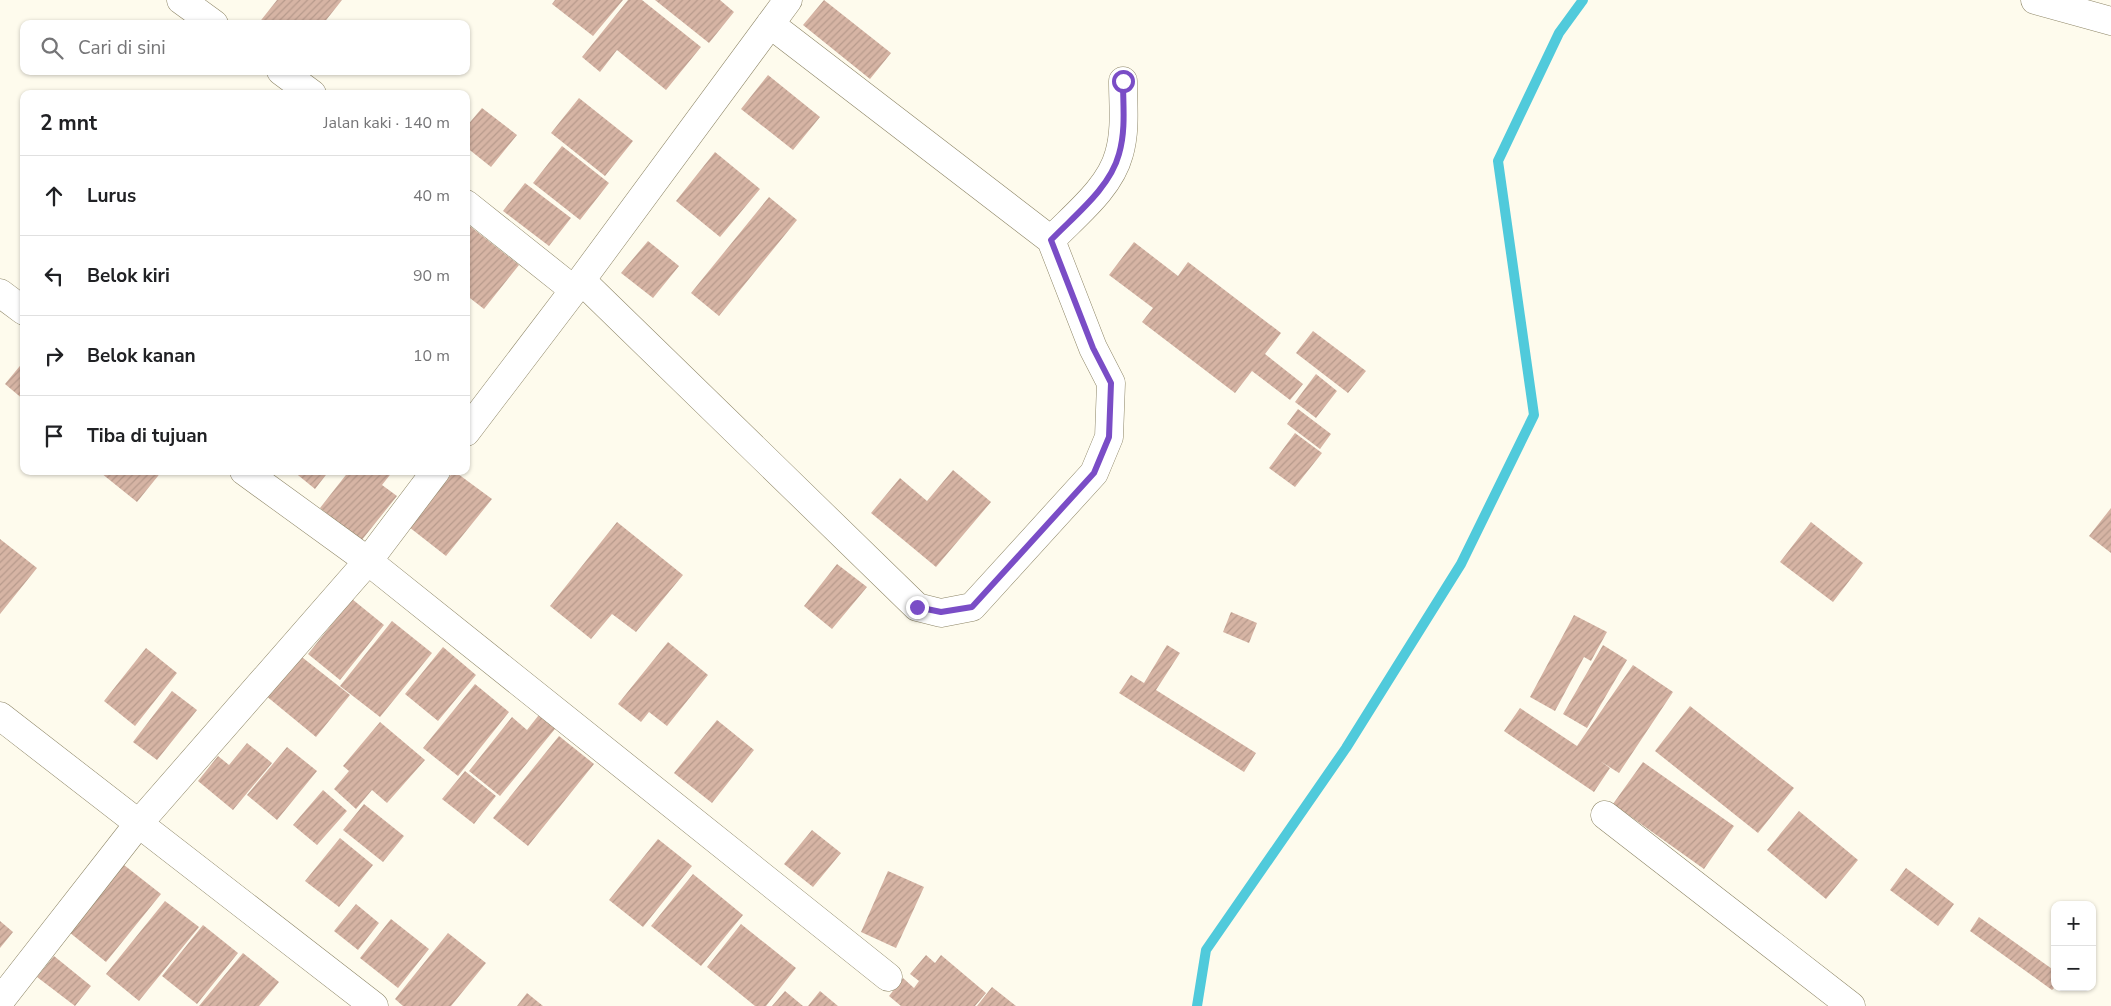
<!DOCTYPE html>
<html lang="id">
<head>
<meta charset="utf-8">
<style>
  :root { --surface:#fff; --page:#f6f6f6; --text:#202124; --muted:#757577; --line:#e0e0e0 }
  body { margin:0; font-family:"Nunito Sans",sans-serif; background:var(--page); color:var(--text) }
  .controls { position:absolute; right:15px; bottom:15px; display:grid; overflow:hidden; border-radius:10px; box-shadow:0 1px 4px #0004 }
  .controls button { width:45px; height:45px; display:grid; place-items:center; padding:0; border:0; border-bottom:1px solid var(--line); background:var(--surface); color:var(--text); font:25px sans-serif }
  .stop { position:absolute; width:15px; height:15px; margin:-11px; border:4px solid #7a4dc6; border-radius:50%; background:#fff }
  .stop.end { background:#7a4dc6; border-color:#fff; box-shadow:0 1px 5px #0008 }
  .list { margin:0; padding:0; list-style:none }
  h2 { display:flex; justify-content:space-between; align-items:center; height:65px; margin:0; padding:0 20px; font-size:21px }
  h2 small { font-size:16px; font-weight:400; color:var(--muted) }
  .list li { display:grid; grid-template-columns:32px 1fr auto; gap:15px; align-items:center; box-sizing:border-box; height:80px; padding:0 20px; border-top:1px solid var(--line) }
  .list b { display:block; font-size:19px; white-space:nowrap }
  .list em { font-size:16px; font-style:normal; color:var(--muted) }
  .icon { flex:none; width:28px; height:28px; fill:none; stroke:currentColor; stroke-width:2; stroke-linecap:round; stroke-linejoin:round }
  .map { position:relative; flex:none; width:2111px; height:1006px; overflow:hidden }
  .search { position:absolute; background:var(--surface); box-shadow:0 1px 4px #0004; left:20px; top:20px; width:450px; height:55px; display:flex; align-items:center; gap:12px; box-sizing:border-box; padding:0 18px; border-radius:10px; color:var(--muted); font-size:19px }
  .panel { position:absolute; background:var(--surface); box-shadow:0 1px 4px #0004; left:20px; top:90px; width:450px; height:385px; border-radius:10px }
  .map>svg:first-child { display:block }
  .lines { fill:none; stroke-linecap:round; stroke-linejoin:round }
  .stream { stroke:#50cadb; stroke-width:10 }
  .building { fill:url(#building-hatch) }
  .street-casing { stroke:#8d8566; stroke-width:29 }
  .street { stroke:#fff; stroke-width:28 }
  .route { stroke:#7a4dc6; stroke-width:6 }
</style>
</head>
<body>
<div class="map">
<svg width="2111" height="1006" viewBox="0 0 2111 1006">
  <defs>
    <pattern id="building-hatch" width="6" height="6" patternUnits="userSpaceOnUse" patternTransform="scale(1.25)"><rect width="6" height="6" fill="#d6b4a4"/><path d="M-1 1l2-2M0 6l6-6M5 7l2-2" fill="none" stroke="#b79a8c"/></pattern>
  </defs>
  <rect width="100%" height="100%" fill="#fefbed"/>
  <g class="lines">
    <path class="stream" d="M1197,1006L1206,950L1346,748L1461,564L1534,415L1498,161L1559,33L1583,0"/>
  </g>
  <path class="building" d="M277,0H342L323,24H258Z
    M555,0H623L593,36L552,4Z
    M628,0H642L701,47L666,90L617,50L600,72L582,57Z
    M655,0H720L734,12L709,43Z
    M824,0L891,53L870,79L803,25Z
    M768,75L820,117L793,150L741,109Z
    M579,98L633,141L605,176L551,133Z
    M482,108L517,135L491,167L466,147V127Z
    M562,146L609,183L580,220L533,183Z
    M715,152L760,189L720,237L676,201Z
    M525,183L571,218L549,246L503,211Z
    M769,197L797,220L719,316L691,293Z
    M466,223L519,265L484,309L466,295Z
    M648,241L679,266L653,298L621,273Z
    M1134,242L1178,276L1188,262L1281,333L1265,354L1303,384L1290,400L1252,371L1235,393L1142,322L1153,308L1109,275Z
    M1313,331L1366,371L1348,393L1296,353Z
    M24,361V400L5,384Z
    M1316,374L1337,391L1316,418L1295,402Z
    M1298,409L1331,434L1320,449L1287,424Z
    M1295,433L1322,453L1295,487L1269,468Z
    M953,470L991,502L936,567L871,513L900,478L927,501Z
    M102,471H162L137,502L101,473Z
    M293,471H329L315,489Z
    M349,471H393L382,485L397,496L361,541L320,508Z
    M454,471L492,499L446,556L409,527Z
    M2111,508V553L2089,536Z
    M617,522L683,575L636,632L612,614L591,639L550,606Z
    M1811,522L1863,563L1833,602L1780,562Z
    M0,539L37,568L0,614Z
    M837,564L867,587L832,629L804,606Z
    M352,599L384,625L340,680L308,654Z
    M1231,612L1257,623L1249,643L1223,632Z
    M1574,615L1607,632L1591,661L1584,657L1555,711L1530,697Z
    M392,621L432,653L380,717L340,686Z
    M668,642L708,675L667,726L649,712L641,722L618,704Z
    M1167,645L1180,653L1156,690L1256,753L1244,772L1119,693L1131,675L1144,683Z
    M1603,645L1627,660L1587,728L1563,714Z
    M443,647L476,675L438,721L405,694Z
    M146,648L177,673L135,726L104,701Z
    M298,654L350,695L316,737L265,695Z
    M1633,665L1673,692L1619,773L1600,761L1610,768L1594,792L1504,731L1520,708L1577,746Z
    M475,684L509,712L458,776L423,748Z
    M172,691L197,710L157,760L133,742Z
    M1690,706L1794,788L1758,833L1655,751Z
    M542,711L559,724L500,796L469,771L512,717L527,730Z
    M717,720L754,750L712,803L674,773Z
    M380,722L425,760L387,803L372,790L356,809L334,789L349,771L343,766Z
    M559,736L594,764L528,846L493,818Z
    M247,743L272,763L233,810L198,781L218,756L229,765Z
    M287,747L317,771L277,820L247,795Z
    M1643,762L1734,826L1704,869L1613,804Z
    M465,771L496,796L474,824L442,799Z
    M323,790L347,811L317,845L293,825Z
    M364,804L404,836L383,862L343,830Z
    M1799,811L1858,860L1826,899L1767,850Z
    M812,830L841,853L813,887L784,864Z
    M340,838L373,865L339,907L305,881Z
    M658,839L692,866L643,927L609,900Z
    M124,865L161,894L106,962L69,932Z
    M1906,868L1954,904L1938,926L1890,890Z
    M888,871L924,887L896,948L861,932Z
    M693,874L743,915L701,966L651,926Z
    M165,901L199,927L139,1001L106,974Z
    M356,904L379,923L358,950L334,931Z
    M1979,917L2055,971V987L2052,990L1970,931Z
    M391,919L429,949L398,988L360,958Z
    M0,921L13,932L0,948Z
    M741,924L796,968L766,1006H755L707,967Z
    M203,925L238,953L197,1004L162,976Z
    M448,933L486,963L451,1006H403L395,999Z
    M243,953L279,982L259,1006H199Z
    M926,955L935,963L941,955L986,993L975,1006H901L889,996L903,978L914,988L919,981L910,974Z
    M54,956L91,986L75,1006L37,977Z
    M992,987L1016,1006H977Z
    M785,991L803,1006H772Z
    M820,991L838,1006H808Z
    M527,993L543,1006H517Z"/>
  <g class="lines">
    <g class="street-casing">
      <path id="street" d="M181,0L214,24
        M2035,0L2111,21
        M770,24L1051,240
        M281,71L312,94
        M466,204L574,290
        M581,280L917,607L941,613L972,607L1094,473L1109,437L1111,383L1093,348L1051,240C1075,215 1110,188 1119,154C1126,130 1123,105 1123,81
        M0,293L24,311
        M466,432L574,290L788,0
        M244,471L368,561L436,471
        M0,716L374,1006
        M1605,815L1851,1006
        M0,1001L139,823L368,561L888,977"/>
    </g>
    <use href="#street" class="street"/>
  </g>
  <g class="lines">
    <path class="route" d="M917,607L941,612L972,607L1094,473L1109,437L1111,383L1093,348L1051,240C1075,215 1110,188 1119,154C1126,130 1123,105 1123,81"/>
  </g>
</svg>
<div class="controls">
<button>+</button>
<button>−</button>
</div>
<div class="stop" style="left:1123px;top:81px"></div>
<div class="stop end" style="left:917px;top:607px"></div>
<div class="search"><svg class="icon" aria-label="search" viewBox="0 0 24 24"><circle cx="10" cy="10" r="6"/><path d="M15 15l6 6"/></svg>Cari di sini</div>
<section class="panel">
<h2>2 mnt<small>Jalan kaki · 140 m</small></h2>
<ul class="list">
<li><svg class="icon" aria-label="ahead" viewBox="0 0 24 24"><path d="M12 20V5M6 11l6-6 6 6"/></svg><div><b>Lurus</b></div><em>40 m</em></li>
<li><svg class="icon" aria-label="left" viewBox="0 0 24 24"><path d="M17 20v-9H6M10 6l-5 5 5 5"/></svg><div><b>Belok kiri</b></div><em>90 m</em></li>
<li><svg class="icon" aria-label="right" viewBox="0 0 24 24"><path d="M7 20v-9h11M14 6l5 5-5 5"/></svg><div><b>Belok kanan</b></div><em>10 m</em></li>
<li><svg class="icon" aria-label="arrive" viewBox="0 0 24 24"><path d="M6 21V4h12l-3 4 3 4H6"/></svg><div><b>Tiba di tujuan</b></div></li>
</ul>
</section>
</div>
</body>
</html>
